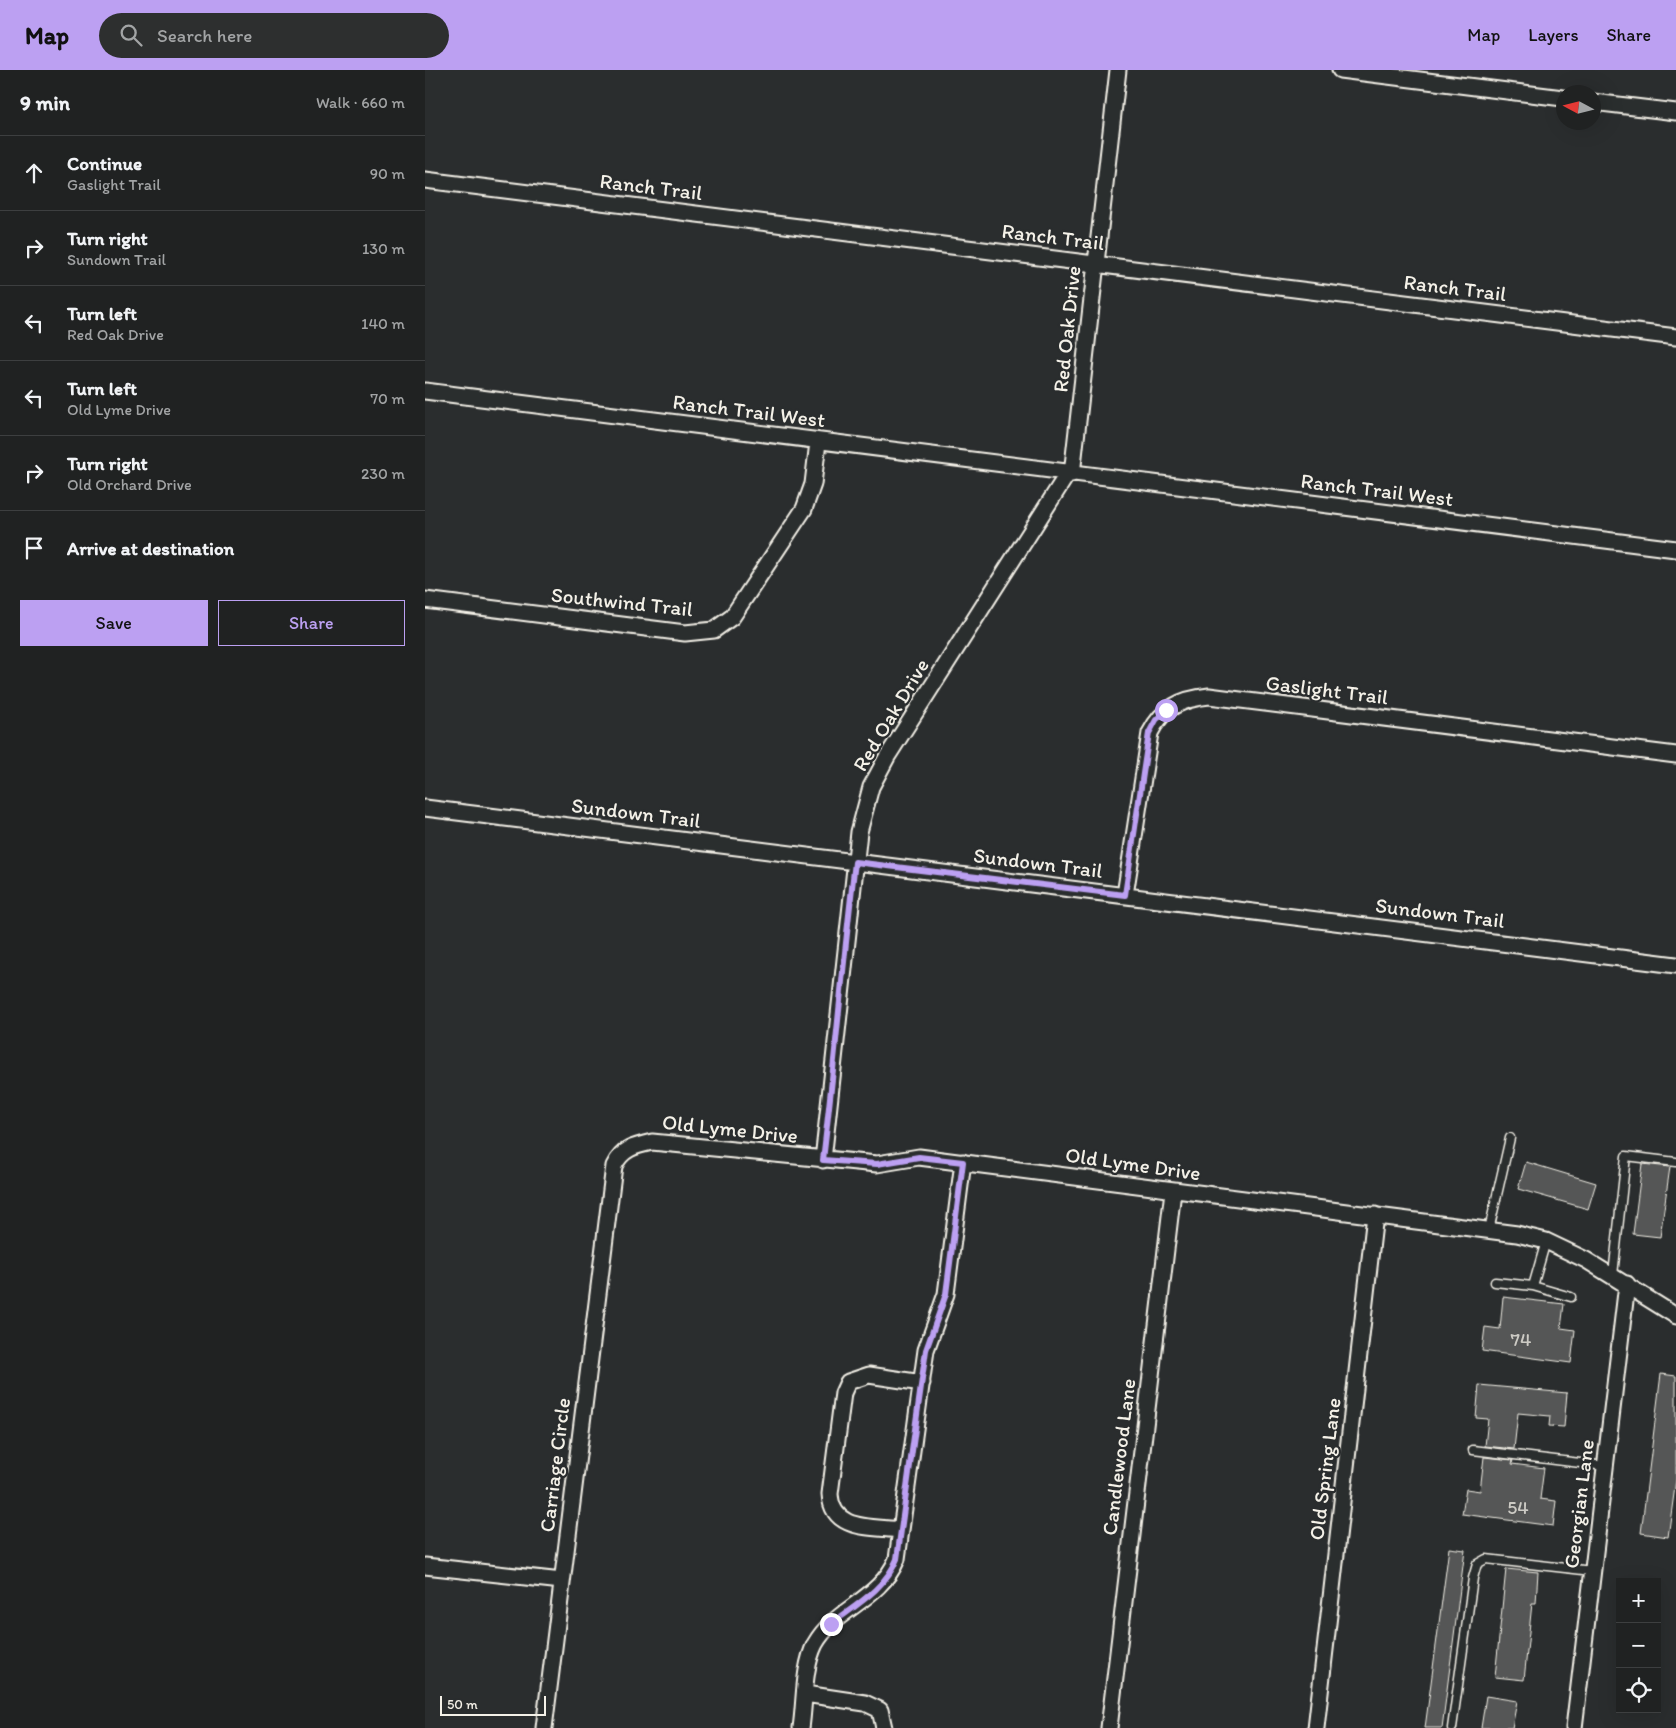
<!DOCTYPE html>
<html lang="en">
<head>
<meta charset="utf-8">
<style>
  :root { --surface:#202222; --page:#2d2f2f; --text:#f1f3f6; --muted:#a2a4a5; --line:#3d3f40; --accent:#bca0f2 }
  body { margin:0; font-family:Itim,sans-serif; background:var(--page); color:var(--text) }
  .controls { position:absolute; right:15px; bottom:15px; display:grid; overflow:hidden; border-radius:0px; box-shadow:0 5px 20px #0002 }
  .controls button { width:45px; height:45px; display:grid; place-items:center; padding:0; border:0; border-bottom:1px solid var(--line); background:var(--surface); color:var(--text); font:25px sans-serif }
  .compass { position:absolute; left:1131px; top:15px; width:45px; height:45px; border-radius:50%; background:var(--surface); box-shadow:0 5px 20px #0002; rotate:277deg }
  .scale { position:absolute; left:15px; bottom:12px; width:106px; box-sizing:border-box; padding-left:5px; border:2px solid #f4f1e8; border-top:0; font-size:14px; line-height:18px; white-space:nowrap; color:#f4f1e8; -webkit-text-stroke:4px #2a2d2e; paint-order:stroke }
  .stop { position:absolute; width:15px; height:15px; margin:-11px; border:4px solid #bca0f2; border-radius:50%; background:#fff }
  .stop.end { background:#bca0f2; border-color:#fff; box-shadow:0 1px 5px #0008 }
  .list { margin:0; padding:0; list-style:none }
  h2 { display:flex; justify-content:space-between; align-items:center; height:65px; margin:0; padding:0 20px; font-size:21px }
  h2 small { font-size:16px; font-weight:400; color:var(--muted) }
  .list li { display:grid; grid-template-columns:32px 1fr auto; gap:15px; align-items:center; box-sizing:border-box; height:75px; padding:0 20px; border-top:1px solid var(--line) }
  .list b { display:block; font-size:19px; white-space:nowrap }
  .list p { margin:0; font-size:16px; white-space:nowrap; color:var(--muted) }
  .list em { font-size:16px; font-style:normal; color:var(--muted) }
  .actions { display:flex; gap:10px; padding:15px 20px }
  .actions a { flex:1; padding:11px 0; border:1px solid var(--accent); border-radius:0px; text-align:center; font-size:18px; color:var(--accent) }
  .actions .main { background:var(--accent); color:#111 }
  .icon { flex:none; width:28px; height:28px; fill:none; stroke:currentColor; stroke-width:2; stroke-linecap:round; stroke-linejoin:round }
  .map { position:relative; flex:none; width:1251px; height:1658px; overflow:hidden }
  header { display:flex; align-items:center; gap:30px; box-sizing:border-box; height:70px; padding:0 25px; background:var(--accent); color:#111 }
  header strong { font-size:24px }
  nav { display:flex; gap:28px; margin-inline-start:auto; font-size:18px }
  .search { width:350px; height:45px; background:var(--page); display:flex; align-items:center; gap:12px; box-sizing:border-box; padding:0 18px; border-radius:28px; color:var(--muted); font-size:19px }
  main { display:flex }
  aside { flex:1; background:var(--surface) }
  .map>svg:first-child { display:block }
  .building { fill:#555756; stroke:#f4f1e8 }
  .lines { fill:none; stroke-linecap:round; stroke-linejoin:round }
  .lane-casing { stroke:#f4f1e8; stroke-width:11 }
  .street-casing { stroke:#f4f1e8; stroke-width:19 }
  .lane { stroke:#2a2d2e; stroke-width:8 }
  .street { stroke:#2a2d2e; stroke-width:15 }
  .route { stroke:#bca0f2; stroke-width:6 }
  .labels { text-anchor:middle; stroke-width:4.5; stroke-linejoin:round; paint-order:stroke }
  .number-label { font-size:19px; fill:#cccac4 }
  .street-label { font-size:21px; fill:#f4f1e8; stroke:#2a2d2e }
</style>
</head>
<body>
<header>
<strong>Map</strong>
<div class="search"><svg class="icon" aria-label="search" viewBox="0 0 24 24"><circle cx="10" cy="10" r="6"/><path d="M15 15l6 6"/></svg>Search here</div>
<nav><a>Map</a><a>Layers</a><a>Share</a></nav>
</header>
<main>
<aside>
<h2>9 min<small>Walk · 660 m</small></h2>
<ul class="list">
<li><svg class="icon" aria-label="ahead" viewBox="0 0 24 24"><path d="M12 20V5M6 11l6-6 6 6"/></svg><div><b>Continue</b><p>Gaslight Trail</p></div><em>90 m</em></li>
<li><svg class="icon" aria-label="right" viewBox="0 0 24 24"><path d="M7 20v-9h11M14 6l5 5-5 5"/></svg><div><b>Turn right</b><p>Sundown Trail</p></div><em>130 m</em></li>
<li><svg class="icon" aria-label="left" viewBox="0 0 24 24"><path d="M17 20v-9H6M10 6l-5 5 5 5"/></svg><div><b>Turn left</b><p>Red Oak Drive</p></div><em>140 m</em></li>
<li><svg class="icon" aria-label="left" viewBox="0 0 24 24"><path d="M17 20v-9H6M10 6l-5 5 5 5"/></svg><div><b>Turn left</b><p>Old Lyme Drive</p></div><em>70 m</em></li>
<li><svg class="icon" aria-label="right" viewBox="0 0 24 24"><path d="M7 20v-9h11M14 6l5 5-5 5"/></svg><div><b>Turn right</b><p>Old Orchard Drive</p></div><em>230 m</em></li>
<li><svg class="icon" aria-label="arrive" viewBox="0 0 24 24"><path d="M6 21V4h12l-3 4 3 4H6"/></svg><div><b>Arrive at destination</b></div></li>
</ul>
<div class="actions"><a class="main">Save</a><a>Share</a></div>
</aside>
<div class="map">
<svg width="1251" height="1658" viewBox="0 0 1251 1658">
  <rect width="100%" height="100%" fill="#2a2d2e"/>
  <filter id="ink" filterUnits="userSpaceOnUse"><feTurbulence type="fractalNoise" baseFrequency=".02" numOctaves="2"/><feDisplacementMap in="SourceGraphic" scale="10" xChannelSelector="R" yChannelSelector="G"/><feConvolveMatrix kernelMatrix="1 2 1 2 8 2 1 2 1" color-interpolation-filters="sRGB"/></filter>
  <g filter="url(#ink)">
    <path class="building" d="M1101,1092L1171,1113L1163,1139L1093,1119Z
      M1217,1094L1245,1097L1235,1167L1208,1164Z
      M1078,1227L1139,1234L1136,1258L1150,1260L1146,1293L1057,1281L1060,1257L1075,1259Z
      M1236,1304L1251,1306V1409L1243,1467L1216,1463Z
      M1054,1315L1142,1323L1139,1357L1124,1356L1125,1346L1093,1343L1089,1379L1060,1376L1063,1349L1051,1348Z
      M1059,1387L1088,1390L1087,1394L1119,1398L1115,1429L1131,1431L1128,1456L1037,1444L1041,1419L1055,1421Z
      M1024,1478L1040,1480L1027,1581L1017,1658H1000Z
      M1081,1499L1113,1502L1111,1533H1107L1099,1610L1070,1607Z
      M1061,1626L1092,1631L1087,1658H1056Z"/>
    <g class="lines">
      <g class="lane-casing">
        <path id="lane" d="M1064,1160L1085,1068
          M1188,1205L1201,1086L1251,1092
          M1070,1212L1108,1216L1121,1171
          M1108,1216L1146,1227
          M1048,1380L1180,1396
          M1027,1658L1048,1508L1052,1494L1061,1489L1167,1501"/>
      </g>
      <g class="street-casing">
        <path id="street" d="M915,0L1138,28
          M1168,32L1251,42
          M0,110L1251,267
          M0,321L1251,479
          M647,404L693,0
          M0,530L260,563L289,560L307,547L379,439L388,414L393,372
          M0,738L1251,895
          M700,825L725,663C738,637 757,629 784,626L1251,685
          M398,1090L434,762L446,717L462,687L643,403
          M476,1460C447,1456 407,1462 405,1424L418,1323L423,1312L444,1305L497,1313
          M0,1496L137,1511
          M380,1624L440,1633L455,1640L459,1658
          M119,1658L189,1096C197,1079 209,1076 227,1072L452,1094L494,1087L1092,1164L1121,1171L1161,1190L1251,1246
          M376,1658C380,1632 378,1598 390,1574C410,1538 455,1530 472,1489L501,1280L521,1224L538,1092
          M684,1658L748,1121
          M891,1658L950,1145
          M1149,1658L1202,1214"/>
      </g>
      <use href="#lane" class="lane"/>
      <use href="#street" class="street"/>
    </g>
  </g>
  <g class="lines" filter="url(#ink)">
    <path class="route" d="M406,1554C431,1535 460,1519 472,1489L501,1280L521,1224L538,1092L494,1087L452,1094L398,1090C410,991 418,891 430,792L700,825L724,663L731,650L741,640"/>
  </g>
  <g class="labels">
    <g class="number-label">
      <text x="1096" y="1276">74</text>
      <text x="1093" y="1444">54</text>
    </g>
    <g class="street-label">
      <text transform="translate(226 117) rotate(7)" y="7">Ranch Trail</text>
      <text transform="translate(628 167) rotate(7)" y="7">Ranch Trail</text>
      <text transform="translate(1030 218) rotate(7)" y="7">Ranch Trail</text>
      <text transform="translate(642 259) rotate(-84)" y="7">Red Oak Drive</text>
      <text transform="translate(324 341) rotate(7)" y="7">Ranch Trail West</text>
      <text transform="translate(952 420) rotate(7)" y="7">Ranch Trail West</text>
      <text transform="translate(197 532) rotate(6)" y="7">Southwind Trail</text>
      <text transform="translate(902 620) rotate(7)" y="7">Gaslight Trail</text>
      <text transform="translate(466 645) rotate(-59)" y="7">Red Oak Drive</text>
      <text transform="translate(211 743) rotate(7)" y="7">Sundown Trail</text>
      <text transform="translate(613 793) rotate(7)" y="7">Sundown Trail</text>
      <text transform="translate(1015 843) rotate(7)" y="7">Sundown Trail</text>
      <text transform="translate(305 1059) rotate(6)" y="7">Old Lyme Drive</text>
      <text transform="translate(708 1094) rotate(8)" y="7">Old Lyme Drive</text>
      <text transform="translate(694 1387) rotate(-83)" y="7">Candlewood Lane</text>
      <text transform="translate(130 1395) rotate(-83)" y="7">Carriage Circle</text>
      <text transform="translate(900 1399) rotate(-83)" y="7">Old Spring Lane</text>
      <text transform="translate(1154 1434) rotate(-83)" y="7">Georgian Lane</text>
    </g>
  </g>
</svg>
<div class="controls">
<button>+</button>
<button>−</button>
<button><svg class="icon" aria-label="locate" viewBox="0 0 24 24"><circle cx="12" cy="12" r="6"/><path d="M12 2v4M12 18v4M2 12h4M18 12h4"/></svg></button>
</div>
<svg class="compass" viewBox="-18 -18 36 36"><path d="M0-13l5 13h-10z" fill="#e53935"/><path d="M0 13l5-13h-10z" fill="#a2a4a5"/></svg>
<div class="scale">50 m</div>
<div class="stop" style="left:741px;top:640px"></div>
<div class="stop end" style="left:406px;top:1554px"></div>
</div>
</main>
</body>
</html>
